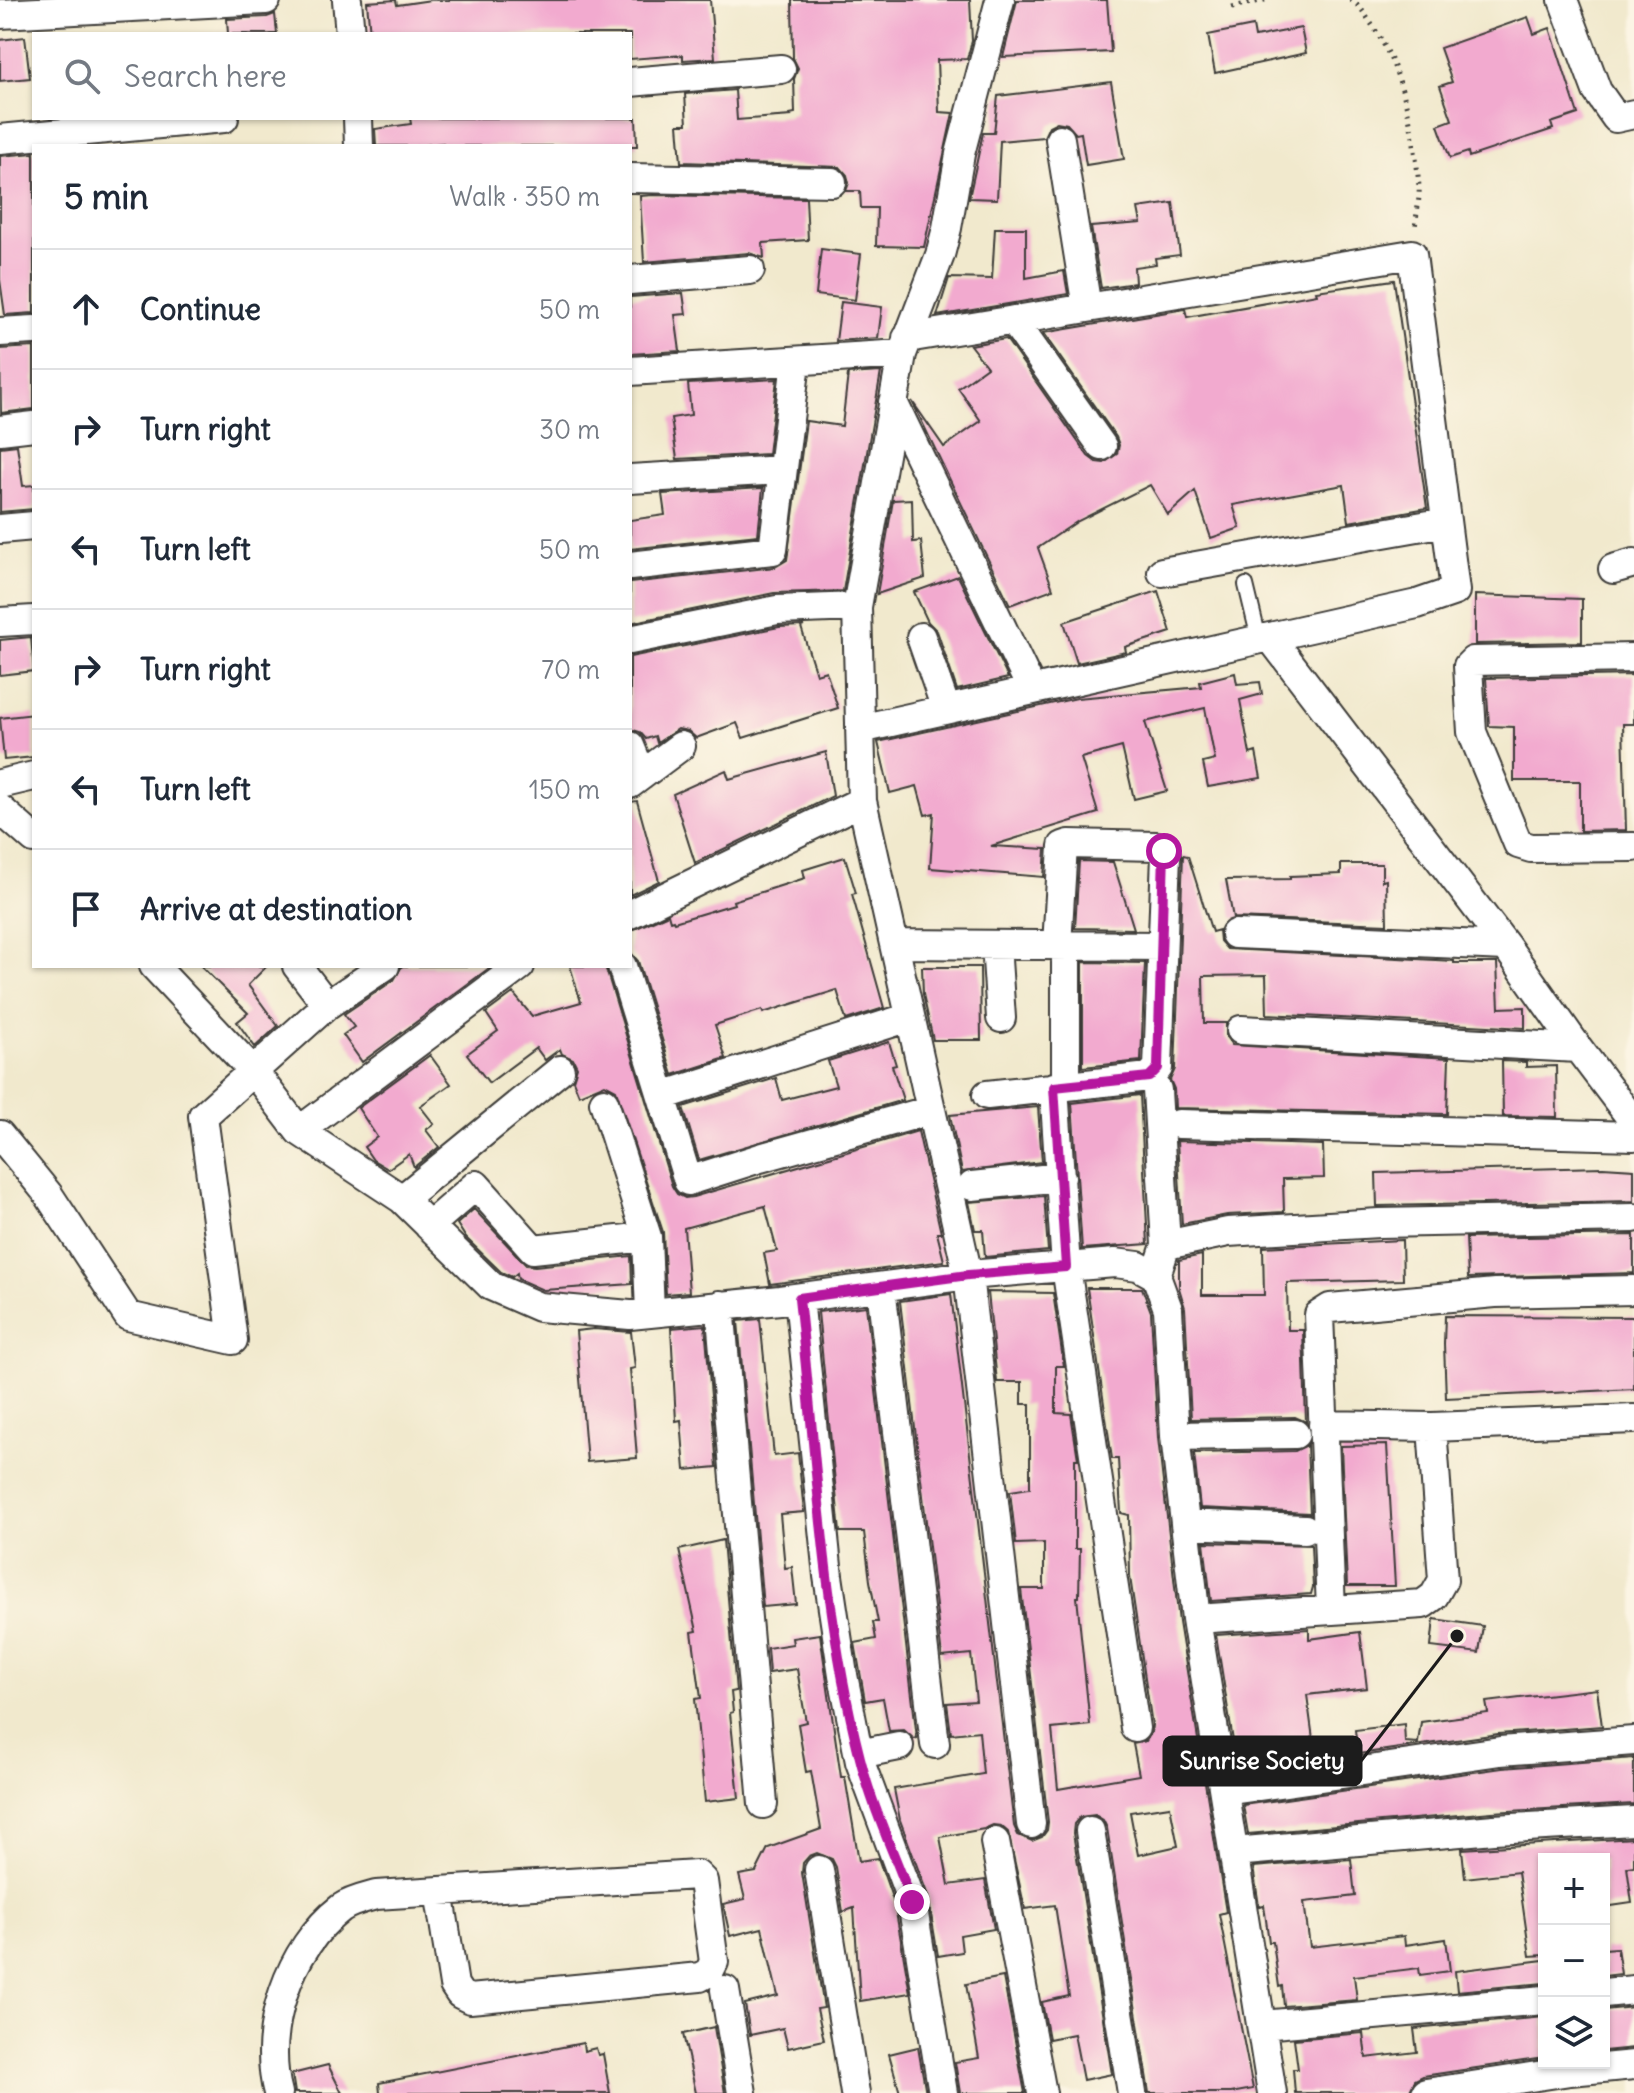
<!DOCTYPE html>
<html lang="en">
<head>
<meta charset="utf-8">
<style>
  :root { --surface:#fff; --page:#f2f2f3; --text:#1f2937; --muted:#747a83; --line:#e0e1e3 }
  body { margin:0; font-family:Delius,sans-serif; background:var(--page); color:var(--text) }
  .controls { position:absolute; right:24px; bottom:24px; display:grid; overflow:hidden; border-radius:0px; box-shadow:0 2px 6px #0004 }
  .controls button { width:72px; height:72px; display:grid; place-items:center; padding:0; border:0; border-bottom:2px solid var(--line); background:var(--surface); color:var(--text); font:40px sans-serif }
  .stop { position:absolute; width:24px; height:24px; margin:-18px; border:6px solid #b5179e; border-radius:50%; background:#fff }
  .stop.end { background:#b5179e; border-color:#fff; box-shadow:0 2px 8px #0008 }
  .list { margin:0; padding:0; list-style:none }
  h2 { display:flex; justify-content:space-between; align-items:center; height:104px; margin:0; padding:0 32px; font-size:34px }
  h2 small { font-size:26px; font-weight:400; color:var(--muted) }
  .list li { display:grid; grid-template-columns:52px 1fr auto; gap:24px; align-items:center; box-sizing:border-box; height:120px; padding:0 32px; border-top:2px solid var(--line) }
  .list b { display:block; font-size:30px; white-space:nowrap }
  .list em { font-size:26px; font-style:normal; color:var(--muted) }
  .icon { flex:none; width:44px; height:44px; fill:none; stroke:currentColor; stroke-width:2; stroke-linecap:round; stroke-linejoin:round }
  .map { position:relative; flex:none; width:1634px; height:2093px; overflow:hidden }
  .search { position:absolute; background:var(--surface); box-shadow:0 2px 6px #0004; left:32px; top:32px; width:600px; height:88px; display:flex; align-items:center; gap:20px; box-sizing:border-box; padding:0 28px; border-radius:0px; color:var(--muted); font-size:30px }
  .panel { position:absolute; background:var(--surface); box-shadow:0 2px 6px #0004; left:32px; top:144px; width:600px; height:824px; border-radius:0px }
  .map>svg:first-child { display:block }
  .building { fill:#f2aacf; fill-rule:evenodd }
  .lines { fill:none; stroke-linecap:round; stroke-linejoin:round }
  .lane-casing { stroke:#3c3b37; stroke-width:18 }
  .street-casing { stroke:#3c3b37; stroke-width:32 }
  .path { stroke:#3c3b37; stroke-width:5; stroke-dasharray:2 6; stroke-linecap:butt }
  .lane { stroke:#fff; stroke-width:14 }
  .street { stroke:#fff; stroke-width:28 }
  .route { stroke:#b5179e; stroke-width:10 }
  .leader { fill:none; stroke:#1c1c1c; stroke-width:3 }
  .callout-dot { fill:#1c1c1c; stroke:#fcf5e5; stroke-width:3 }
  .callout { fill:#1c1c1c; stroke:#1c1c1c; stroke-width:3 }
  .callout-label { font-size:24px; text-anchor:middle; font-weight:bold; fill:#fff }
</style>
</head>
<body>
<div class="map">
<svg width="1634" height="2093" viewBox="0 0 1634 2093">
  <rect width="100%" height="100%" fill="#fcf5e5"/>
  <filter id="ink" filterUnits="userSpaceOnUse"><feTurbulence type="fractalNoise" baseFrequency=".0125" numOctaves="2"/><feDisplacementMap in="SourceGraphic" scale="16" xChannelSelector="R" yChannelSelector="G"/><feConvolveMatrix kernelMatrix="1 2 1 2 8 2 1 2 1" color-interpolation-filters="sRGB"/></filter>
  <filter id="wash" filterUnits="userSpaceOnUse"><feTurbulence type="fractalNoise" baseFrequency=".006" numOctaves="4" result="noise"/><feDisplacementMap in="SourceGraphic" scale="32" xChannelSelector="R" yChannelSelector="G"/><feGaussianBlur stdDeviation="1.8" result="paint"/><feColorMatrix in="noise" values="0 0 0 0 0 0 0 0 0 0 0 0 0 0 0 0 0 1.4 0 .05"/><feComposite in="paint" operator="in"/></filter>
  <g filter="url(#wash)">
    <rect width="100%" height="100%" fill="#f1e9cd"/>
    <g id="blocks">
      <path class="building" d="M396,0L397,5L431,0H710L715,58L683,60V55L630,59V34H370L367,2Z
        M792,0H970L972,41L967,59L937,60L939,112L953,113L924,247L876,246L877,208H861L860,191H846L849,183L847,175L840,167L681,162L678,124H687L685,94L735,90L737,120L791,116L790,114L795,113L794,79L798,68L793,58Z
        M1017,0H1107L1111,52L1003,57Z
        M275,14L277,34H228L227,19L267,17Z
        M1528,17L1534,34L1550,28L1578,114L1551,123L1553,129L1469,157L1468,152L1450,158L1438,125L1452,120L1440,86L1452,82L1440,48Z
        M1253,26L1255,37L1301,28L1306,53L1215,73L1208,35Z
        M25,37L30,78L0,81V40Z
        M1111,82L1124,159L1086,165L1081,133L1076,134L1067,124L1057,122L1049,126L1044,137L1000,141L997,199L969,198L983,133H994L998,96Z
        M410,118H636L637,146H443V143L416,146H376L375,129L411,124Z
        M34,153V313L5,315L0,280V156Z
        M653,195L806,198L808,240L763,243L764,258L749,253L644,262L640,196Z
        M1173,203L1180,255L1155,258L1156,264L1134,267L1135,283L1101,288L1091,227L1141,223L1138,208Z
        M995,228H1026V278L1064,271L1068,294L937,316L949,278L992,279Z
        M821,249L861,254L855,300L816,295Z
        M1394,280L1427,508L1349,522L1344,485L1233,505L1240,528L1211,538L1195,491L1168,515L1150,485L1078,521L1038,548L1053,589L1010,605L912,401L944,447L981,421L958,388L987,367L970,345L1006,339L1088,456L1096,462L1104,463L1117,454L1119,445L1116,437L1043,333L1185,309L1187,317L1317,294L1316,291Z
        M683,293L686,314L675,315L680,351L630,354V297Z
        M841,302L882,307L878,338L836,341Z
        M34,347V409L1,413L0,349Z
        M881,372L843,591L774,593L630,623V583L775,567L787,560L806,421L842,426L848,374Z
        M777,379L768,454L677,459L671,418L691,415L688,384Z
        M17,445L23,486L34,485V509L0,512V447Z
        M763,488L758,535L630,549V520L665,515L662,494Z
        M912,499L913,542L921,541L925,578L877,594L893,500Z
        M958,576L1008,678L957,690L937,631L928,622L914,592Z
        M1158,591L1171,632L1125,647L1126,652L1077,663L1064,622Z
        M1475,595L1582,599V642L1475,644Z
        M804,626L801,627L816,674L826,671L838,708L743,738L737,723L696,738L688,731L678,729L657,743L655,736L646,739L640,732L630,729V657L779,627Z
        M31,637L34,671L0,675V640Z
        M1235,673L1237,684L1260,682L1262,694L1240,700L1250,754L1256,752L1261,778L1208,787L1203,763L1215,760L1205,708L1145,722L1167,791L1134,799L1122,747L1081,758L1098,813L991,846L1046,849L1044,877L930,868L934,813L925,815L917,786L890,793L878,742L1077,698L1201,687L1200,682Z
        M1634,675V724H1623L1626,830L1580,831V781H1514V727L1489,726L1486,678Z
        M34,714V757L4,760L0,718Z
        M826,752L833,796L695,863L673,794L726,770L729,779Z
        M637,801L659,881L630,895V802Z
        M1183,855L1188,856L1212,932L1219,930L1220,941L1227,949L1454,961V963H1497L1499,1008L1525,1007V1028L1267,1014L1266,975L1203,976L1204,1023H1226V1037L1232,1045L1449,1058L1447,1114L1175,1108L1174,1089L1170,1080L1175,1069Z
        M845,857L856,893L852,894L884,1008L846,1020L837,990L763,1013L762,1010L715,1025L726,1058L673,1075L638,961L630,952V931L668,914L670,921L673,920L674,922L734,904L733,901L805,878L803,870Z
        M1079,861L1113,862L1134,929L1075,928Z
        M1341,864H1382V881L1386,880L1387,924L1233,918L1226,880L1290,879V876L1341,874Z
        M1083,962L1145,963L1141,1061L1083,1067Z
        M201,966H267L248,985L278,1026L255,1047L237,1022L248,1013Z
        M402,966H492L362,1062L343,1035L354,1027L344,1014L394,980Z
        M570,966H605L672,1186L677,1194L685,1198L693,1197L918,1131L941,1233H937L944,1261L770,1284L764,1253L777,1251L765,1206L684,1228L689,1292L666,1294L663,1232L616,1090L605,1084L579,1095L573,1080L577,1067L573,1059L562,1054L560,1049L545,1060L536,1048L489,1083L467,1054L498,1031L486,1013L513,993L532,1016L581,1002Z
        M922,967H980L981,1040H933L923,994Z
        M889,1042L896,1065L892,1066L903,1100L699,1160L683,1107L776,1078L782,1100L836,1086L828,1061Z
        M430,1055L451,1084L420,1106L434,1124L426,1130L439,1147L414,1167L409,1154L388,1169L373,1160L364,1147L377,1137L358,1108Z
        M1502,1061L1526,1062V1067L1556,1066L1557,1117L1503,1116Z
        M1140,1095L1148,1244L1082,1249L1072,1103Z
        M1038,1107L1042,1162L962,1172L950,1115Z
        M1177,1141L1323,1145L1324,1178L1283,1179L1284,1212L1227,1215L1182,1224Z
        M1603,1167L1634,1169V1201L1377,1206L1376,1173Z
        M1044,1196L1048,1251L985,1257L983,1230H975L969,1202Z
        M474,1209L526,1265L535,1266L631,1256L632,1284L543,1290L518,1279L517,1273L512,1277L501,1272L466,1238L457,1224Z
        M1634,1235V1273L1468,1278L1466,1238Z
        M1402,1240L1403,1280L1287,1283L1288,1330H1303L1306,1422L1295,1417L1191,1419L1185,1308L1179,1288V1260L1202,1255V1295H1264L1263,1247Z
        M1087,1288H1142L1151,1312L1158,1438L1179,1622L1226,1912L1219,1914L1253,2089L1231,2093H1149L1107,1828L1103,1820L1095,1815L1080,1817L1074,1824L1073,1833L1112,2074L1083,2080L1074,2034L1049,2039L1042,2002L1069,1996L1055,1905L1025,1909L1008,1832L1001,1826L993,1825L984,1829L940,1837L949,1885L985,1880L994,1929L960,1935L962,1952L938,1956L928,1896L900,1820L894,1789L983,1774L979,1731L951,1734L947,1703L976,1701L971,1654L942,1657L900,1301L951,1294L1014,1826L1018,1835L1032,1841L1042,1837L1047,1830L1048,1822L1021,1589H1044V1543L1016,1544L1010,1491L1030,1488V1404H1022V1382H997L988,1292L1053,1293L1064,1366H1056V1413L1071,1414L1078,1459H1075V1549H1080L1079,1597H1077L1090,1725L1052,1729L1058,1789L1139,1775L1133,1744L1146,1741L1151,1733L1152,1725L1130,1577L1129,1515L1121,1513L1118,1459H1112ZM1170,1806L1178,1846L1138,1855L1130,1812Z
        M866,1306L917,1738L914,1739L904,1730L889,1731L883,1698L865,1701L855,1643L876,1639L873,1622H878L870,1581L864,1532H840L818,1312Z
        M1445,1316L1634,1317V1389L1446,1398L1444,1344Z
        M760,1319L774,1456L798,1453L804,1512L780,1514L785,1568L792,1567L796,1604L763,1607L738,1321Z
        M705,1325L717,1467L685,1470L681,1420L676,1421L671,1328Z
        M594,1329L631,1332L635,1368L630,1369L637,1458L587,1462L576,1331Z
        M1307,1445L1310,1513L1200,1508L1194,1453L1295,1451Z
        M1387,1445L1395,1586H1347L1341,1446Z
        M723,1540L736,1691L731,1692L733,1712L730,1713L739,1798L705,1802L695,1699L701,1698L692,1632L697,1631L679,1550Z
        M1204,1542L1311,1545L1313,1587L1311,1594L1211,1601Z
        M1434,1619L1483,1626L1479,1653L1431,1647Z
        M1309,1629V1639L1360,1632L1367,1688L1307,1695L1316,1761L1238,1772L1216,1635Z
        M820,1634L841,1777H845L859,1861L878,1858L895,1906L910,1993L860,2001L854,1908L843,1912L836,1867L832,1859L817,1853L809,1856L803,1863L802,1873L824,2008L817,2009L824,2040L788,2048L783,2028L750,2035L745,2004L778,1996L762,1928L730,1936L723,1904L745,1899L739,1875L756,1872L768,1848L821,1829L811,1771L806,1772L798,1724L806,1722L797,1669L769,1673L767,1648L793,1644L792,1638Z
        M1597,1689L1602,1726L1498,1734L1358,1754L1355,1730L1404,1724L1405,1742L1418,1743L1421,1722L1488,1713L1486,1702Z
        M1634,1758V1804L1492,1812L1248,1834L1243,1805L1502,1768Z
        M1634,1838V1866L1627,1867L1632,1903L1604,1907V1859H1544V1955L1530,1956L1518,1872L1465,1878L1462,1849Z
        M1351,1859L1355,1896L1304,1902L1310,1947L1404,1936L1405,1945L1446,1939L1450,1971L1420,1975L1419,1968L1354,1976L1357,2000L1284,2006L1282,1986L1279,1987L1273,1942H1269L1264,1905L1259,1906L1253,1867Z
        M1617,1948L1621,1974L1604,1976V1949Z
        M1544,1960V1983L1457,1991L1455,1971Z
        M1003,1977L1025,2093H960L955,2062L979,2058L966,1984Z
        M1634,2007V2048L1604,2051V2010Z
        M1544,2017V2058L1423,2076L1415,2080L1409,2093H1295L1293,2069H1298L1294,2039L1363,2033L1366,2058L1417,2052L1414,2029Z
        M714,2027L725,2093H696L683,2034Z
        M583,2043L584,2051L596,2048L598,2055L603,2054L610,2093H380L379,2083Z
        M918,2047L926,2093H900L889,2054Z
        M328,2065L342,2093H295L292,2074Z"/>
    </g>
  </g>
  <g filter="url(#ink)">
    <use href="#blocks" fill-opacity="0" stroke="#3c3b37" stroke-width="2"/>
    <g class="lines">
      <g class="lane-casing">
        <path id="lane" d="M1246,585L1259,639"/>
      </g>
      <g class="street-casing">
        <path id="street" d="M347,0L350,34
          M1000,0L960,154L947,228L940,255L902,354L857,607L862,801L968,1275L1031,1824
          M1563,0L1597,91L1616,118L1634,114
          M0,14L266,0
          M630,82L781,69
          M358,118L359,146
          M0,139L224,118
          M1060,139L1087,308
          M630,178L832,182
          M630,280L750,270
          M1013,320L1102,446
          M0,332L34,330
          M907,338L1412,254L1455,591L1417,604L1270,637
          M630,371L902,354
          M893,402L1032,690
          M0,430L34,426
          M630,479L782,470
          M0,529L34,526
          M630,566L773,550L796,362
          M1613,569L1634,563
          M1162,572L1446,522
          M0,622L34,620
          M921,637L946,709
          M630,640L777,610L857,607
          M1634,658L1473,661L1468,666L1472,732L1518,844L1531,848L1634,847
          M860,729L1270,637L1506,946L1578,1048L1634,1122
          M630,746L642,775
          M0,784L34,776
          M630,784L681,746
          M0,809L34,839
          M630,914L862,801
          M1235,934L1506,946
          M894,944L1162,946
          M996,945L1001,1018
          M154,966L254,1072L299,1131L402,1199L491,1286L539,1307L630,1315L780,1300L968,1275L1115,1263L1138,1266L1156,1276L1168,1309L1175,1436L1196,1619L1272,2093
          M297,966L327,1005
          M622,966L688,1181L760,1158L931,1110
          M1241,1030L1578,1048
          M1066,1086V945
          M1054,1087L1066,1267L1135,1728
          M1157,1090L1166,1245
          M987,1095L1149,1077L1158,1068L1166,855L1161,848L1156,846L1069,844L1063,846L1057,945
          M662,1096L910,1017
          M604,1102L647,1237L650,1313
          M1179,1124L1634,1136
          M299,1131L520,966
          M0,1135L48,1194L128,1316L233,1340L203,1116L327,1005L385,966
          M972,1186L1061,1177
          M402,1199L560,1070
          M429,1226L476,1185L533,1249L647,1237
          M1156,1276L1166,1245L1228,1232L1379,1223L1634,1218
          M881,1288L935,1744
          M799,1298L828,1576L843,1675L860,1762L912,1902L943,2093
          M720,1305L763,1804
          M1323,1425L1432,1427
          M1175,1436L1295,1434
          M1185,1524L1305,1529
          M1331,1610L1319,1315L1330,1308L1495,1293L1634,1290
          M1196,1619L1423,1604L1434,1596L1443,1580L1432,1427L1634,1419
          M859,1754L899,1746
          M1224,1791L1500,1751L1634,1741
          M1090,1831L1132,2093
          M995,1842L1042,2093
          M1234,1852L1494,1829L1634,1821
          M819,1870L855,2093
          M725,1990L742,2093
          M1604,1993L1634,1990
          M1262,2025L1544,2000
          M278,2093C261,2030 289,1948 341,1908C351,1901 365,1898 376,1895L697,1875L703,1881L714,1962L709,1972L700,1977L470,1999L460,1994L454,1985L439,1891
          M1426,2093L1570,2071L1634,2065"/>
      </g>
      <path class="path" d="M1350,0C1359,4 1364,13 1370,22C1403,68 1414,130 1419,186C1420,200 1416,215 1415,229
        M1232,7L1265,0"/>
      <use href="#lane" class="lane"/>
      <use href="#street" class="street"/>
    </g>
  </g>
  <g class="lines" filter="url(#ink)">
    <path class="route" d="M912,1902C895,1855 872,1807 860,1758C822,1609 816,1451 799,1298L968,1275L1066,1267L1054,1087L1149,1077L1158,1068L1164,851"/>
  </g>
  <path class="leader" d="M1457 1636L1361 1761"/>
  <circle class="callout-dot" cx="1457" cy="1636" r="8"/>
  <rect class="callout" x="1164" y="1737" width="197" height="48" rx="8"/>
  <g class="callout-label">
    <text x="1262" y="1769">Sunrise Society</text>
  </g>
</svg>
<div class="controls">
<button>+</button>
<button>−</button>
<button><svg class="icon" aria-label="layers" viewBox="0 0 24 24"><path d="M12 4l9 5-9 5-9-5zM3 14l9 5 9-5"/></svg></button>
</div>
<div class="stop" style="left:1164px;top:851px"></div>
<div class="stop end" style="left:912px;top:1902px"></div>
<div class="search"><svg class="icon" aria-label="search" viewBox="0 0 24 24"><circle cx="10" cy="10" r="6"/><path d="M15 15l6 6"/></svg>Search here</div>
<section class="panel">
<h2>5 min<small>Walk · 350 m</small></h2>
<ul class="list">
<li><svg class="icon" aria-label="ahead" viewBox="0 0 24 24"><path d="M12 20V5M6 11l6-6 6 6"/></svg><div><b>Continue</b></div><em>50 m</em></li>
<li><svg class="icon" aria-label="right" viewBox="0 0 24 24"><path d="M7 20v-9h11M14 6l5 5-5 5"/></svg><div><b>Turn right</b></div><em>30 m</em></li>
<li><svg class="icon" aria-label="left" viewBox="0 0 24 24"><path d="M17 20v-9H6M10 6l-5 5 5 5"/></svg><div><b>Turn left</b></div><em>50 m</em></li>
<li><svg class="icon" aria-label="right" viewBox="0 0 24 24"><path d="M7 20v-9h11M14 6l5 5-5 5"/></svg><div><b>Turn right</b></div><em>70 m</em></li>
<li><svg class="icon" aria-label="left" viewBox="0 0 24 24"><path d="M17 20v-9H6M10 6l-5 5 5 5"/></svg><div><b>Turn left</b></div><em>150 m</em></li>
<li><svg class="icon" aria-label="arrive" viewBox="0 0 24 24"><path d="M6 21V4h12l-3 4 3 4H6"/></svg><div><b>Arrive at destination</b></div></li>
</ul>
</section>
</div>
</body>
</html>
